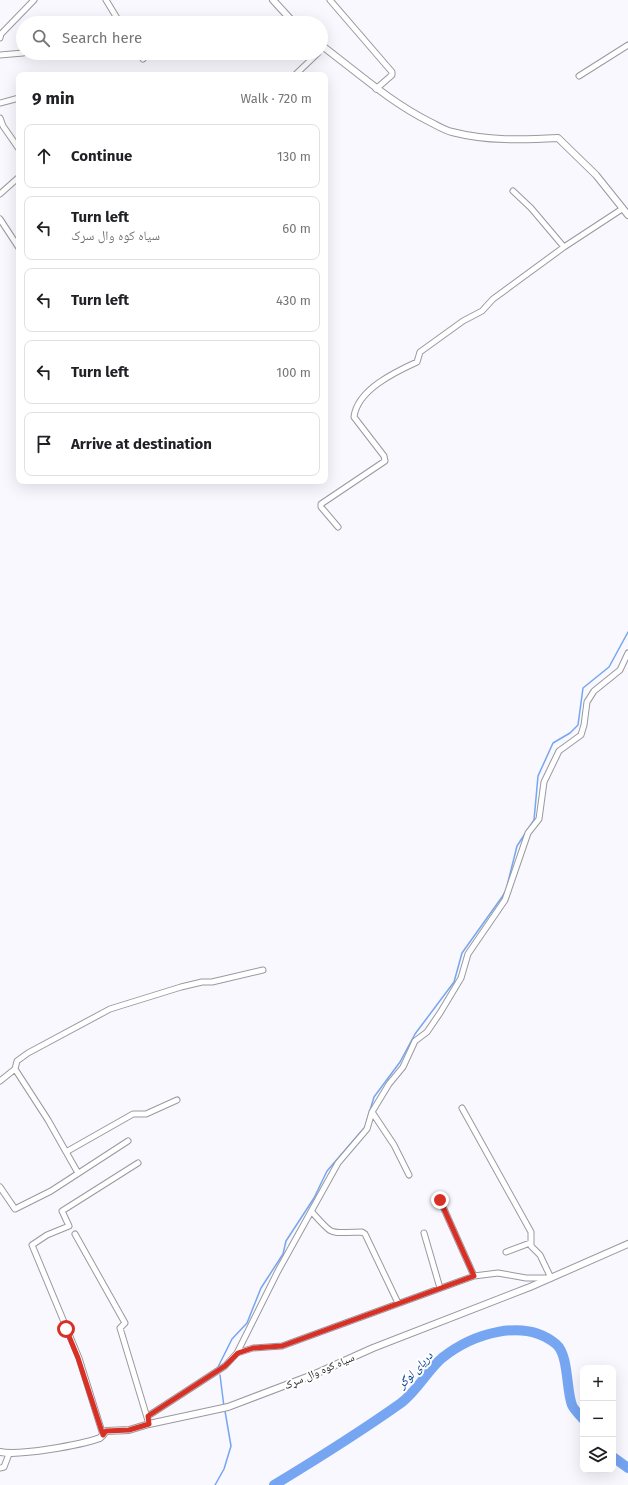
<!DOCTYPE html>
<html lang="en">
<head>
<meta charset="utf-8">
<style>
  :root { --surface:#fff; --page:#f2f2f2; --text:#202124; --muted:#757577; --line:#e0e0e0 }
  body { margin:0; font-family:"Fira Sans","Noto Naskh Arabic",sans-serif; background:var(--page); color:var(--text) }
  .controls { position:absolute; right:12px; bottom:12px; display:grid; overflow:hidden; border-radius:8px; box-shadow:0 4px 16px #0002 }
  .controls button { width:36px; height:36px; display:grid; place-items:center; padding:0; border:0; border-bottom:1px solid var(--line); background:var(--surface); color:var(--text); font:20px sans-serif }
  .stop { position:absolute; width:12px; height:12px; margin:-9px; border:3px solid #d93025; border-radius:50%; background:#fff }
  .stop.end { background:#d93025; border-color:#fff; box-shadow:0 1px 4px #0008 }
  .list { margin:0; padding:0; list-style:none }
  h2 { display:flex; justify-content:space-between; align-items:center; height:52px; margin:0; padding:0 16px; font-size:17px }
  h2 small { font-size:13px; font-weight:400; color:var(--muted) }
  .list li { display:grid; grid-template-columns:26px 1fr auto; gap:12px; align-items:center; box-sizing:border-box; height:64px; margin:0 8px 8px; padding:0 8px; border:1px solid var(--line); border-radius:8px }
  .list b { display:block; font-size:15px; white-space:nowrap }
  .list p { margin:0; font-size:13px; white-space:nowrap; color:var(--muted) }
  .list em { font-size:13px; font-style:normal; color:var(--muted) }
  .icon { flex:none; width:22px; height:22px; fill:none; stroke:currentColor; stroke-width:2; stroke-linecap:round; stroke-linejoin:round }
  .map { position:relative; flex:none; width:628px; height:1485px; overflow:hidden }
  .search { position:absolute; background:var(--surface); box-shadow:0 4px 16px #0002; left:16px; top:16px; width:312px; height:44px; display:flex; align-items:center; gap:10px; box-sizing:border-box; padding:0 14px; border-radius:22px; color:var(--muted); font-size:15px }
  .panel { position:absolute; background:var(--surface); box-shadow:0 4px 16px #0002; left:16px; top:72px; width:312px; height:412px; border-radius:8px }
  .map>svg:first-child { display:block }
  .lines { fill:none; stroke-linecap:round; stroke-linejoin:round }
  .stream { stroke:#76a5f1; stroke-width:1.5 }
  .river { stroke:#76a5f1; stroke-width:10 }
  .minor-casing { stroke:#9999a1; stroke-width:7 }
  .tertiary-casing { stroke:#9999a1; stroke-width:8 }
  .minor { stroke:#fff; stroke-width:5 }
  .tertiary { stroke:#fff; stroke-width:6 }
  .route { stroke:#d93025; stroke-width:5 }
  .labels { text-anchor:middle; stroke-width:4; stroke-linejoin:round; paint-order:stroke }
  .street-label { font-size:11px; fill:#1f1f22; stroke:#fff }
  .water-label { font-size:12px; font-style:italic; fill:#013a91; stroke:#fff }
</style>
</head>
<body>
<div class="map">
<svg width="628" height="1485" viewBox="0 0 628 1485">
  <rect width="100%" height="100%" fill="#f8f8fe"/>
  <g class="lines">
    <path class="stream" d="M218,1367L232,1339L247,1323L261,1288L283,1254L286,1241L314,1198L327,1171L365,1127L374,1097L400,1062L415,1034L454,982L462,953L502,897L506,890L517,846L534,820L538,776L553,743L570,733L578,725L583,688L609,667L628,632
      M220,1375L224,1407
      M215,1485L224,1469L231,1446L225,1411"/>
    <path class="river" d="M613,1457L628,1468
      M274,1485C317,1459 360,1432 401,1403C417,1391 427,1371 442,1358C472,1334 524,1317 556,1344C569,1355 566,1390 572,1405C574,1410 580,1415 583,1419"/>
    <g class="minor-casing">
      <path id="minor" d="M106,0L120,23
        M330,0L392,72V75L376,89
        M0,38L1,34L34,0
        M139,53L143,59
        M0,55L23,53
        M295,75L318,53
        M579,76L628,45
        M0,103L19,98
        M0,118L3,126L19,149
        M513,191L531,208L564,247
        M0,194L19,177
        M0,219L19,248
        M338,527L321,507V504L385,461L384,456L354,417C357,390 395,372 417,362L420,352L463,321L482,311L493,299L564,247L622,209
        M15,1069L48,1120L78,1173
        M0,1081L15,1069L17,1061L28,1053L110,1009L181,987L202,982H212L263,970
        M372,1112L394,1145L409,1175
        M66,1152L133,1114H146L177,1100
        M0,1187L15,1209L51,1191L128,1141
        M440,1200L474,1276
        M312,1212C335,1238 329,1232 362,1232L365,1234L398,1303
        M424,1233L440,1288
        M75,1234L125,1323L120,1328L149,1424
        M506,1252L530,1243
        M237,1353L278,1271L338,1163L367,1129L372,1112L389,1084L403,1067L415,1041L427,1032L440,1013L461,978L468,954L505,900L528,833L539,819L544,782L559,751L581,735L584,725L587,702L594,691L620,670L628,653
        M148,1416L225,1366L237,1353L253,1348L282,1346L474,1276L498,1273L526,1278H551L540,1255L531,1246V1232L462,1108
        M103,1435L79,1358L32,1245L47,1235L69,1226L62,1211L138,1163
        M0,1468L4,1467L9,1454"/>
    </g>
    <g class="tertiary-casing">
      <path id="tertiary" d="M273,0L294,23
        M321,45C357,72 390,102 430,122C438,126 444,130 452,132C487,141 523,140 558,138L596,175L628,215
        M0,1452C20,1456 80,1445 100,1438C102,1436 104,1434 106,1431L129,1430L149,1424L228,1407L315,1374L373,1348L530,1287L628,1244"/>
    </g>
    <use href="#minor" class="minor"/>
    <use href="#tertiary" class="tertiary"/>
  </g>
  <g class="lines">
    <path class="route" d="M66,1329L78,1358L103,1435L106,1431L129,1430L149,1424L148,1416L225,1366L238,1353L253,1348L282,1346L474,1276L440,1200"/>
  </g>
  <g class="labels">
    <g class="street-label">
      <text transform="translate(319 1371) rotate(-23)" y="4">سیاه کوه وال سړک</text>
    </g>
    <g class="water-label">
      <text transform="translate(415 1370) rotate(-47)" y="4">دریای لوگر</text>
    </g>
  </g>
</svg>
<div class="controls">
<button>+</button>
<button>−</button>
<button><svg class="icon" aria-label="layers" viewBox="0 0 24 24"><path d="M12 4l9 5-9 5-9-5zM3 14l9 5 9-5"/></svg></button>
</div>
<div class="stop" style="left:66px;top:1329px"></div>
<div class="stop end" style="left:440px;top:1200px"></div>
<div class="search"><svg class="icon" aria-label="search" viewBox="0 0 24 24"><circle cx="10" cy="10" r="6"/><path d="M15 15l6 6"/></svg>Search here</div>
<section class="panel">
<h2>9 min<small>Walk · 720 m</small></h2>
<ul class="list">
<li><svg class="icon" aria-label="ahead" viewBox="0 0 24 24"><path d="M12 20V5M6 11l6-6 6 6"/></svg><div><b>Continue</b></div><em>130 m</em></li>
<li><svg class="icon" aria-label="left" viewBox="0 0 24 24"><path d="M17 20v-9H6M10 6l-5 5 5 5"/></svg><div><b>Turn left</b><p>سیاه کوه وال سړک</p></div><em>60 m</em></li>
<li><svg class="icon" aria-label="left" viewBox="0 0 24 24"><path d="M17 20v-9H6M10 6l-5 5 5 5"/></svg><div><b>Turn left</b></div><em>430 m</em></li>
<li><svg class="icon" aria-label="left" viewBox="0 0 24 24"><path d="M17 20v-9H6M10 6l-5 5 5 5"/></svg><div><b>Turn left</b></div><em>100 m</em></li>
<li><svg class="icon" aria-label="arrive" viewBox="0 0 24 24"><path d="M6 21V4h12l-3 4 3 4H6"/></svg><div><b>Arrive at destination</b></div></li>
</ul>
</section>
</div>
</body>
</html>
